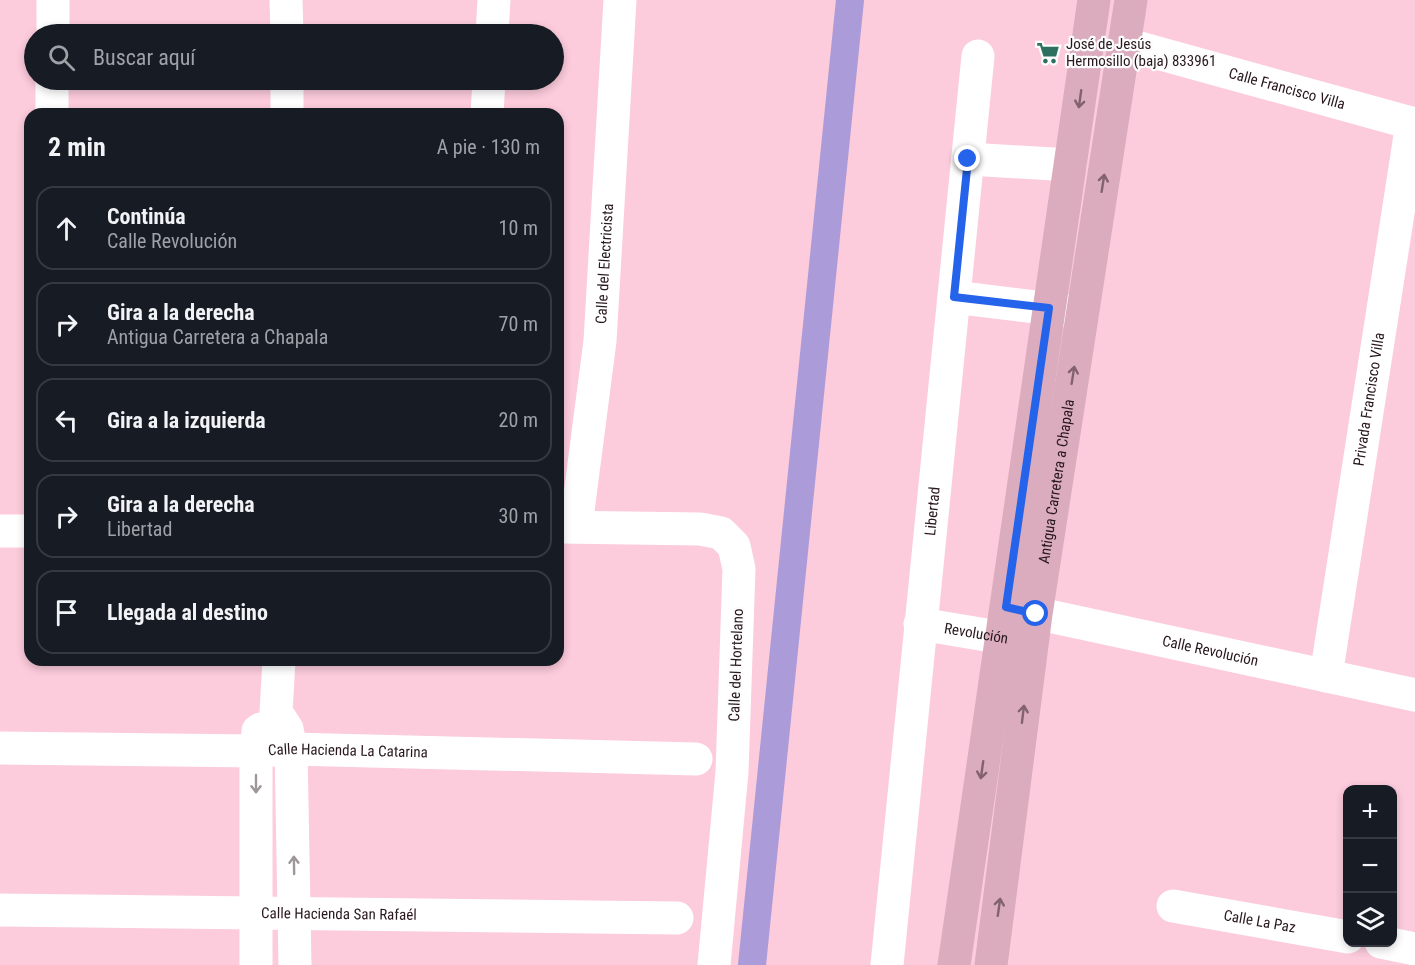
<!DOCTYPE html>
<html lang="es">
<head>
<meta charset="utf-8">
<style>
  :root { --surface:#171b24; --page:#20242c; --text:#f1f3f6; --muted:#9ea1a6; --line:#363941 }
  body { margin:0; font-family:"Roboto Condensed",sans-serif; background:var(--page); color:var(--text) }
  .controls { position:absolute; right:18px; bottom:18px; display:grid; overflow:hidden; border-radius:12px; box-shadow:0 3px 9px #0003 }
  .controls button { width:54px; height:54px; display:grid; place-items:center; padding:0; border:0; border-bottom:2px solid var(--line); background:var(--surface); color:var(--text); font:30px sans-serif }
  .stop { position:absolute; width:18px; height:18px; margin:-14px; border:4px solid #2563eb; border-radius:50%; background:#fff }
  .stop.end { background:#2563eb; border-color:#fff; box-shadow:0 2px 6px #0008 }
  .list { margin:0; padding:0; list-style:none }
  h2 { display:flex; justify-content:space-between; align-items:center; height:78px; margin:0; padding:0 24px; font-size:26px }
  h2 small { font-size:20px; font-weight:400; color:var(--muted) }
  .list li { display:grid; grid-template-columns:39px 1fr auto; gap:18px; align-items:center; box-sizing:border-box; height:84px; margin:0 12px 12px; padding:0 12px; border:2px solid var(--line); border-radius:18px }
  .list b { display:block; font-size:22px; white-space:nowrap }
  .list p { margin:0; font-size:20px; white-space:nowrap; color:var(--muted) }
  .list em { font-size:20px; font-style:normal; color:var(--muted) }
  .icon { flex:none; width:33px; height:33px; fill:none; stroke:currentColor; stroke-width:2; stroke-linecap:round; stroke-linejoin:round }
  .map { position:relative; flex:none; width:1415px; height:965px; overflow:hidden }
  .search { position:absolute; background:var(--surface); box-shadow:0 3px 9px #0003; left:24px; top:24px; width:540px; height:66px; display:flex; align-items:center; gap:15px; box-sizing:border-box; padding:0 21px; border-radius:33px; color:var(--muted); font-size:22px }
  .panel { position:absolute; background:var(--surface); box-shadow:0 3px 9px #0003; left:24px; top:108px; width:540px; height:558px; border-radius:18px }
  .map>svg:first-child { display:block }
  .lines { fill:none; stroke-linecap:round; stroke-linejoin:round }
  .canal { stroke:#ac9bd9; stroke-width:28 }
  .minor { stroke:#fff; stroke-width:33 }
  .major { stroke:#dbacbe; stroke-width:33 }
  .oneway { stroke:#82626e }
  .oneway2 { stroke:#9e9799 }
  .route { stroke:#2563eb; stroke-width:8 }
  .labels { text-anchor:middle; stroke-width:4.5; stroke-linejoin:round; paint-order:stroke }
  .poi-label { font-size:15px; fill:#28171d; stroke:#fcfcfc; text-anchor:start }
  .street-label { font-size:15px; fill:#28171d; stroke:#fcfcfc }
</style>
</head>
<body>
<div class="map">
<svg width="1415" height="965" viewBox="0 0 1415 965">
  <rect width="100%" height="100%" fill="#fccbdc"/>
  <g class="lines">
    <path class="canal" d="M752,965L850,0"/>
    <g class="minor">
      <path d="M286,0L287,34"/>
      <path d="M53,34V0"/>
      <path d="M492,34L494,0"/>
      <path id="s1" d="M1125,44L1415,124"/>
      <path d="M287,80V114"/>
      <path d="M52,114V80"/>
      <path d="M487,114L489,80"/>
      <path d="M968,159L1070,165"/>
      <path d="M954,297L1077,312"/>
      <path id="s2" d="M576,526L600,341L620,0"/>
      <path d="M558,527L700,529L721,533L734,546L739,569L732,772L714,965"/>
      <path d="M0,531H30"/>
      <path id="s3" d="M1007,607L1415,695"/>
      <path id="s4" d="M920,624L1028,642"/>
      <path d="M279,660L276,712L287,729L291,749L295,965"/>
      <path id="s5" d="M1326,676L1412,123"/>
      <path id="s6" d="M0,748L256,751L291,749L696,759"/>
      <path id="s7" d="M1173,906L1348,937"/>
      <path id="s8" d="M0,910L677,918"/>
      <path d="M1381,942L1415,949"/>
      <path d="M256,965V751L258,731L261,729"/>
      <path id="s9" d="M887,965L978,56"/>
    </g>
    <g class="major">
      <path d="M954,965L1094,0"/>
      <path id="s10" d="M991,965L1036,614L1131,0"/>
    </g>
  </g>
  <defs><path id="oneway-shaft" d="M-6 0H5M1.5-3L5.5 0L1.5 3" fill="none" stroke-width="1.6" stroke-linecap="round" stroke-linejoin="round" transform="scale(1.5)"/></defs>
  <g class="oneway">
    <use href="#oneway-shaft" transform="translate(1080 99) rotate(98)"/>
    <use href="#oneway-shaft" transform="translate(1103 183) rotate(-81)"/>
    <use href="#oneway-shaft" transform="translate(1073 375) rotate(-81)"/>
    <use href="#oneway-shaft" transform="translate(1023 714) rotate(-83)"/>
    <use href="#oneway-shaft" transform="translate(982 770) rotate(98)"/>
    <use href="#oneway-shaft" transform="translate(999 907) rotate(-82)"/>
  </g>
  <g class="oneway2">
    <use href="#oneway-shaft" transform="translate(256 784) rotate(90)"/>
    <use href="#oneway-shaft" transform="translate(294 865) rotate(-91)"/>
  </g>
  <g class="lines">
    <path class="route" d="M968,159L954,297L1049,308L1006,607L1036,614"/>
  </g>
  <defs>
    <g id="supermarket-bare" transform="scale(1.8)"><path d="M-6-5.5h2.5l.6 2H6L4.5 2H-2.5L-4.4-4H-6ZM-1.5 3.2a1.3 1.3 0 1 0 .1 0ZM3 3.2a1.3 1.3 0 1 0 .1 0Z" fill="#2d7061" stroke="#fcfcfc" stroke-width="2.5" paint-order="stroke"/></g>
  </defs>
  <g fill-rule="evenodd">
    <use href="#supermarket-bare" x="1048" y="53"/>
  </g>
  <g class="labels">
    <g class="poi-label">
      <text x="1066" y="49">José de Jesús<tspan x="1066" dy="17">Hermosillo (baja) 833961</tspan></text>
    </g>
    <g class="street-label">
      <text dy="5" stroke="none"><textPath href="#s1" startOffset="168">Calle Francisco Villa</textPath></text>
      <text dy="5" stroke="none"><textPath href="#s2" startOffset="264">Calle del Electricista</textPath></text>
      <text dy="5" stroke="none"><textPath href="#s5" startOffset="280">Privada Francisco Villa</textPath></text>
      <text dy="5" stroke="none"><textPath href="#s10" startOffset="488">Antigua Carretera a Chapala</textPath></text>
      <text dy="5" stroke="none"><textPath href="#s9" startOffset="456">Libertad</textPath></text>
      <text dy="5" stroke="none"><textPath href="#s4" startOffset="57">Revolución</textPath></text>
      <text dy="5" stroke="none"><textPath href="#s3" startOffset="208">Calle Revolución</textPath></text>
      <text transform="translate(736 665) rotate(-88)" y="5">Calle del Hortelano</text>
      <text dy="5" stroke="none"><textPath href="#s6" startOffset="348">Calle Hacienda La Catarina</textPath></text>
      <text dy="5" stroke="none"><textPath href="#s8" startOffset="339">Calle Hacienda San Rafaél</textPath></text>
      <text dy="5" stroke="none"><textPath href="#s7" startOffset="88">Calle La Paz</textPath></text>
    </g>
  </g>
</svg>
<div class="controls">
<button>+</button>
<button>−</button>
<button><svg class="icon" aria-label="layers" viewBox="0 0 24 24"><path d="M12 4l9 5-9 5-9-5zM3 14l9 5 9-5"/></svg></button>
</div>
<div class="stop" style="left:1036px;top:614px"></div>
<div class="stop end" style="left:968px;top:159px"></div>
<div class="search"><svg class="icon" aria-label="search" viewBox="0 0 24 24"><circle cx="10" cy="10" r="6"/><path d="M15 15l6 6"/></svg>Buscar aquí</div>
<section class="panel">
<h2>2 min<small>A pie · 130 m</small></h2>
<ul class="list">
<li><svg class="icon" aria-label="ahead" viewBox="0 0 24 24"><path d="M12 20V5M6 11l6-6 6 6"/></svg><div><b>Continúa</b><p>Calle Revolución</p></div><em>10 m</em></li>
<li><svg class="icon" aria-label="right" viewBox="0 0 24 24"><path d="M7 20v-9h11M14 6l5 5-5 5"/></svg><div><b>Gira a la derecha</b><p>Antigua Carretera a Chapala</p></div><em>70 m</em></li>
<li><svg class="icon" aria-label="left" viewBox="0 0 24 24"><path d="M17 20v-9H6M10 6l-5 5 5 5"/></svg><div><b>Gira a la izquierda</b></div><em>20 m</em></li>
<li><svg class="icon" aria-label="right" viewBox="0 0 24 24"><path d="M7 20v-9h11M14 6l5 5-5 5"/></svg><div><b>Gira a la derecha</b><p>Libertad</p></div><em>30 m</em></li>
<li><svg class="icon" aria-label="arrive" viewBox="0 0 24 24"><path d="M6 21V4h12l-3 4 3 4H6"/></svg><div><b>Llegada al destino</b></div></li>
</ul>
</section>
</div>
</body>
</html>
